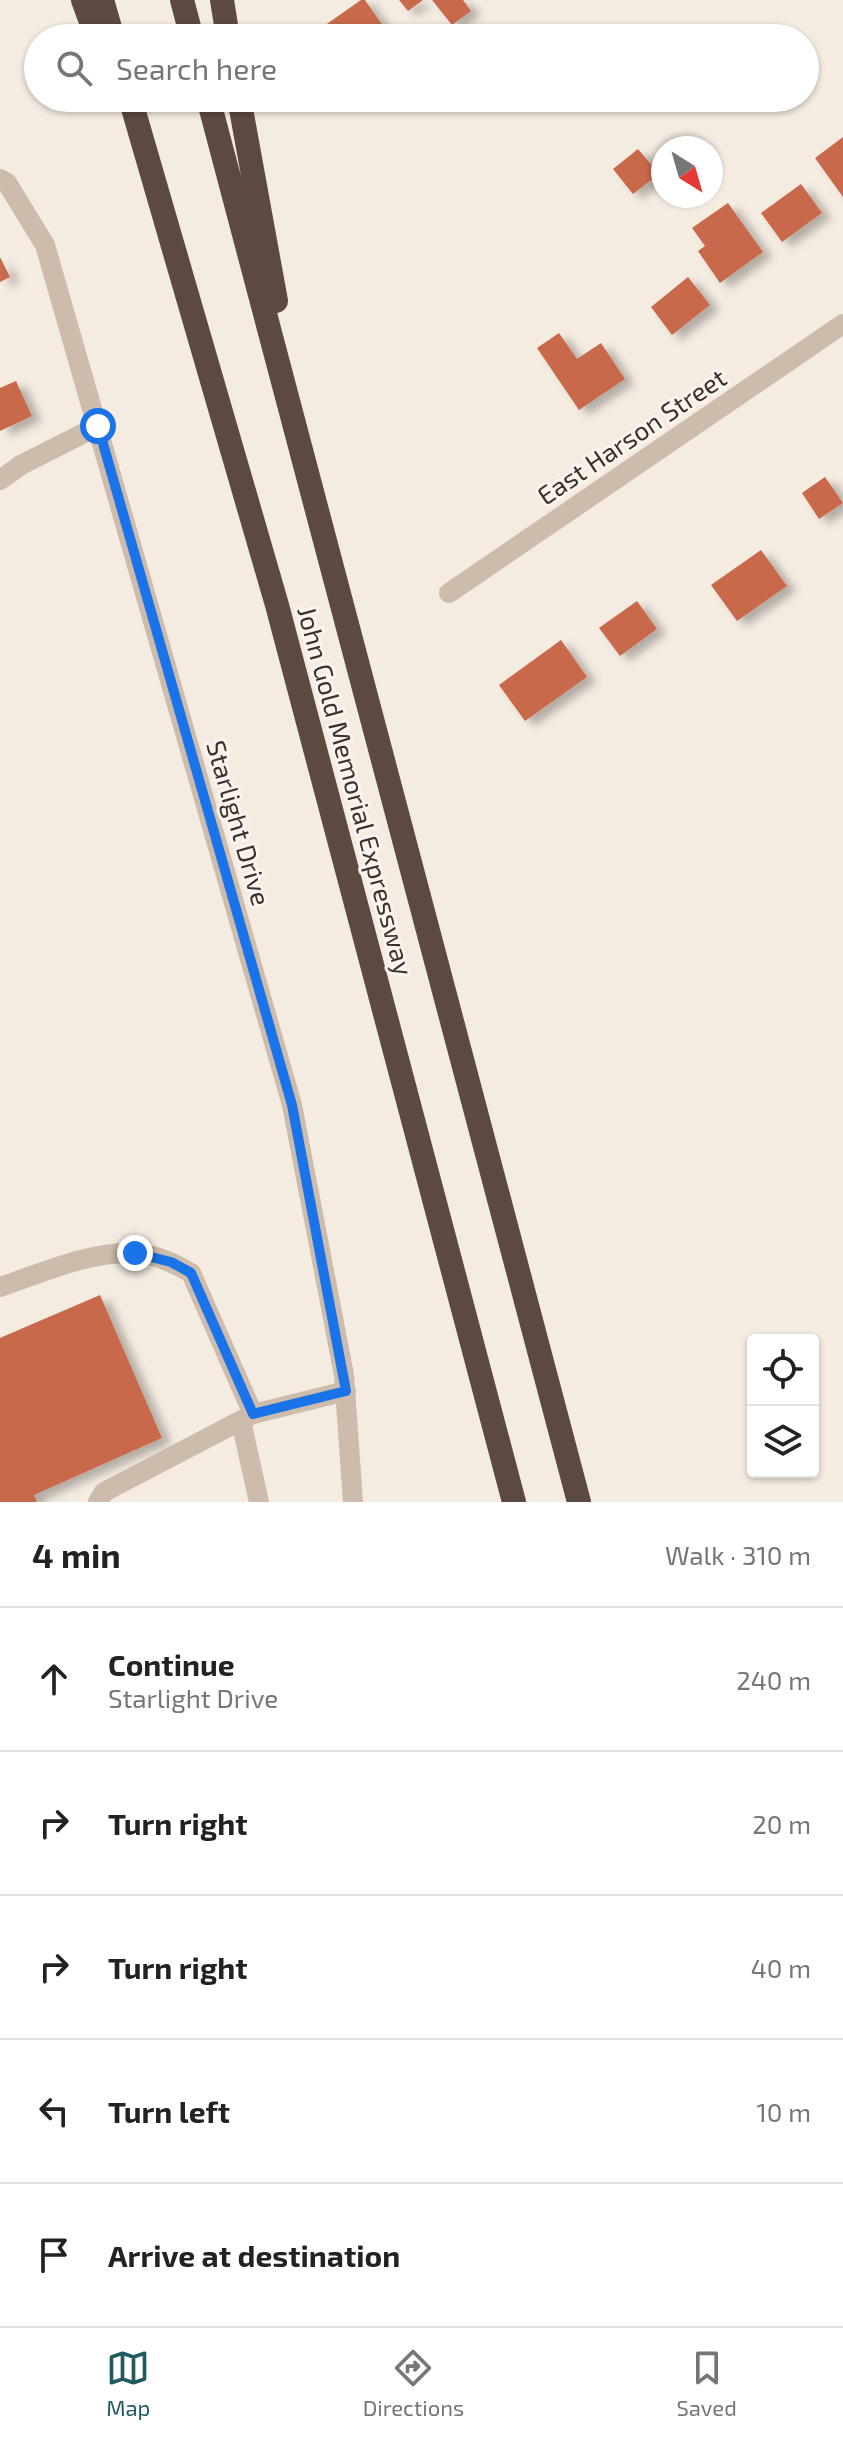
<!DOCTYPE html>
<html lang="en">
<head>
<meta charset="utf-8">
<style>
  :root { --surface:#fff; --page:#f2f2f2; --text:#222; --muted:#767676; --line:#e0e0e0; --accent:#1f5a5e }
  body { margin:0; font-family:"Exo 2",sans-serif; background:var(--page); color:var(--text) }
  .controls { position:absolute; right:24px; bottom:24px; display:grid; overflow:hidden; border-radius:8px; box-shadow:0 2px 6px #0004 }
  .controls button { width:72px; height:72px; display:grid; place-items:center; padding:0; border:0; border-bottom:2px solid var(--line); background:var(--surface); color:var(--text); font:40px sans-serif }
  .compass { position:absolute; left:651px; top:136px; width:72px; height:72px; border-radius:50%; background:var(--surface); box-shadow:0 2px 6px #0004; rotate:143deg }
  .stop { position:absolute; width:24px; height:24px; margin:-18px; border:6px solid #1a73e8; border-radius:50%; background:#fff }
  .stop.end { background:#1a73e8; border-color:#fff; box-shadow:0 2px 8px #0008 }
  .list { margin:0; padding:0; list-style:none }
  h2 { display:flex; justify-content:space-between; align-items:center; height:104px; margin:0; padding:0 32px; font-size:34px }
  h2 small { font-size:26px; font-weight:400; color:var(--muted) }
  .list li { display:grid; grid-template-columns:52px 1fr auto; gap:24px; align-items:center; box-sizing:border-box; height:144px; padding:0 32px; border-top:2px solid var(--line) }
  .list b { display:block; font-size:30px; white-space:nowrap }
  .list p { margin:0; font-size:26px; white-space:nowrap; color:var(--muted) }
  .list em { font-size:26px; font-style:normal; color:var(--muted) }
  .icon { flex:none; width:44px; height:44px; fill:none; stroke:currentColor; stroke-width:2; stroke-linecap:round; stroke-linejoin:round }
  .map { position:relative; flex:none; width:843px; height:1502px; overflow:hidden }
  .search { position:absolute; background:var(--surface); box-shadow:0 2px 6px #0004; left:24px; right:24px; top:24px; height:88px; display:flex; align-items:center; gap:20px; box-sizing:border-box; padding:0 28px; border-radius:44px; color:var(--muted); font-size:30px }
  .sheet { height:824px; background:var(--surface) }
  nav { display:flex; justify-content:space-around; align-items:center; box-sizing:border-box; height:112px; border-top:2px solid var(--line); background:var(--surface); font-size:22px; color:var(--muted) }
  nav a { display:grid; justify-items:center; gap:4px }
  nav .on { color:var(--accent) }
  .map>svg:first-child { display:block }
  .building { fill:#c8694b; filter:url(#shadow) }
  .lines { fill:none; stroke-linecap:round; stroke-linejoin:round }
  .minor { stroke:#cdbbac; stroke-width:20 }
  .highway { stroke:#5c4a42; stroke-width:24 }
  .route { stroke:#1a73e8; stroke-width:10 }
  .labels { text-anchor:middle; stroke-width:6; stroke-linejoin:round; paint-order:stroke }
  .street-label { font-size:26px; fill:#3b302b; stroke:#fbf5ee }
</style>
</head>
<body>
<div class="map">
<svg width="843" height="1502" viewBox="0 0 843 1502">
  <defs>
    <filter id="shadow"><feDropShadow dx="9" dy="5" stdDeviation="4" flood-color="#0004"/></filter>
  </defs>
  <rect width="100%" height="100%" fill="#f4ebe1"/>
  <path class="building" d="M361,0H365L390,36L387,38H317L314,33Z
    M399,0H423L408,11Z
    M432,0H463L471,11L452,25Z
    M843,137V197L815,158Z
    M638,149L659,174L633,194L613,169Z
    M801,184L822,213L782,242L761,213Z
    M728,203L763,252L720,283L698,251L705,246L692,228Z
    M0,257L10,277L0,282Z
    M688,277L710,305L672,335L651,307Z
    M559,333L577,359L601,343L625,379L579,410L537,348Z
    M16,381L32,416L0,431V388Z
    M825,477L843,503L819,519L802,493Z
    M761,550L787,586L737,621L711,585Z
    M637,601L657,629L620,656L599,628Z
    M561,640L587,677L525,721L499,685Z
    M100,1295L162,1438L34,1495L37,1502H0V1338Z"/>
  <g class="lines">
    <path class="minor" d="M0,179L7,183L45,245L292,1105L344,1375L353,1502
      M0,480L21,465L98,426
      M449,593L843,324
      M0,1287C42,1273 87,1252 132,1253C153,1253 174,1263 191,1273L253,1414
      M241,1421L259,1502
      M98,1502L104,1492L253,1414L346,1391"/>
    <path class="highway" d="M83,0L97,38
      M102,0L113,38
      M182,0L192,38
      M222,0L228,38
      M130,98L277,605L514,1502
      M208,98L579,1502
      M239,98L276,301"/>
  </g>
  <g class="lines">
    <path class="route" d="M98,426L292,1105L346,1391L253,1414L191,1273L171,1262L135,1253"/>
  </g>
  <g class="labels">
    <g class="street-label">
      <text transform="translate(632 437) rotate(-34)" y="9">East Harson Street</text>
      <text transform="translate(355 791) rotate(75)" y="9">John Gold Memorial Expressway</text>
      <text transform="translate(238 823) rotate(74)" y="9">Starlight Drive</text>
    </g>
  </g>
</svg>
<div class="controls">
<button><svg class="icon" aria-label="locate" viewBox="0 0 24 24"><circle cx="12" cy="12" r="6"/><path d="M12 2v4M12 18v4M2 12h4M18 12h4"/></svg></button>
<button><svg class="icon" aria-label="layers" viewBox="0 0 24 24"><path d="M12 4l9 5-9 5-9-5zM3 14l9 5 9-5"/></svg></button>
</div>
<svg class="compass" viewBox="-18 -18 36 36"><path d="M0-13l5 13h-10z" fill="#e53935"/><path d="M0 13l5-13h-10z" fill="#767676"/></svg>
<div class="stop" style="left:98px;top:426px"></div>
<div class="stop end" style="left:135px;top:1253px"></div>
<div class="search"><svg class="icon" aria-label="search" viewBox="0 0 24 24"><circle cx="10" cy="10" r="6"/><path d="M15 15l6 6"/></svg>Search here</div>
</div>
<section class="sheet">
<h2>4 min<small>Walk · 310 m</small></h2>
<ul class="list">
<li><svg class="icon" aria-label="ahead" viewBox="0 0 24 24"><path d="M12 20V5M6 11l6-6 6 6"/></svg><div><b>Continue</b><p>Starlight Drive</p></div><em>240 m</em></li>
<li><svg class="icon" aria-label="right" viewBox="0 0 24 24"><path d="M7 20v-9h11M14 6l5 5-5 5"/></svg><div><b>Turn right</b></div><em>20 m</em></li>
<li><svg class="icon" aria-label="right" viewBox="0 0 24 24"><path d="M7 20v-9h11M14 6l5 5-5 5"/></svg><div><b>Turn right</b></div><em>40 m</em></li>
<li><svg class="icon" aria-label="left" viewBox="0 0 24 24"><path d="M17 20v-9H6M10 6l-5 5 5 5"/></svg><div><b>Turn left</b></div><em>10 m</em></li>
<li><svg class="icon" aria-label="arrive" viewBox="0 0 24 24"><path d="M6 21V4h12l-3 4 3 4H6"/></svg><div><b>Arrive at destination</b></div></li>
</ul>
</section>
<nav>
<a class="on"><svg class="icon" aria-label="map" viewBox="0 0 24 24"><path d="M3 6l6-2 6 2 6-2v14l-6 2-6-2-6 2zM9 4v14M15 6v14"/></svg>Map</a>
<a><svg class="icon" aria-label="directions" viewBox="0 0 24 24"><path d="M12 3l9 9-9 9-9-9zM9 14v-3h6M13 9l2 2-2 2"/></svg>Directions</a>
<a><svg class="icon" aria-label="saved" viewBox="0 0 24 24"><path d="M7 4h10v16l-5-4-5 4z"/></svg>Saved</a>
</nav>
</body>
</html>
